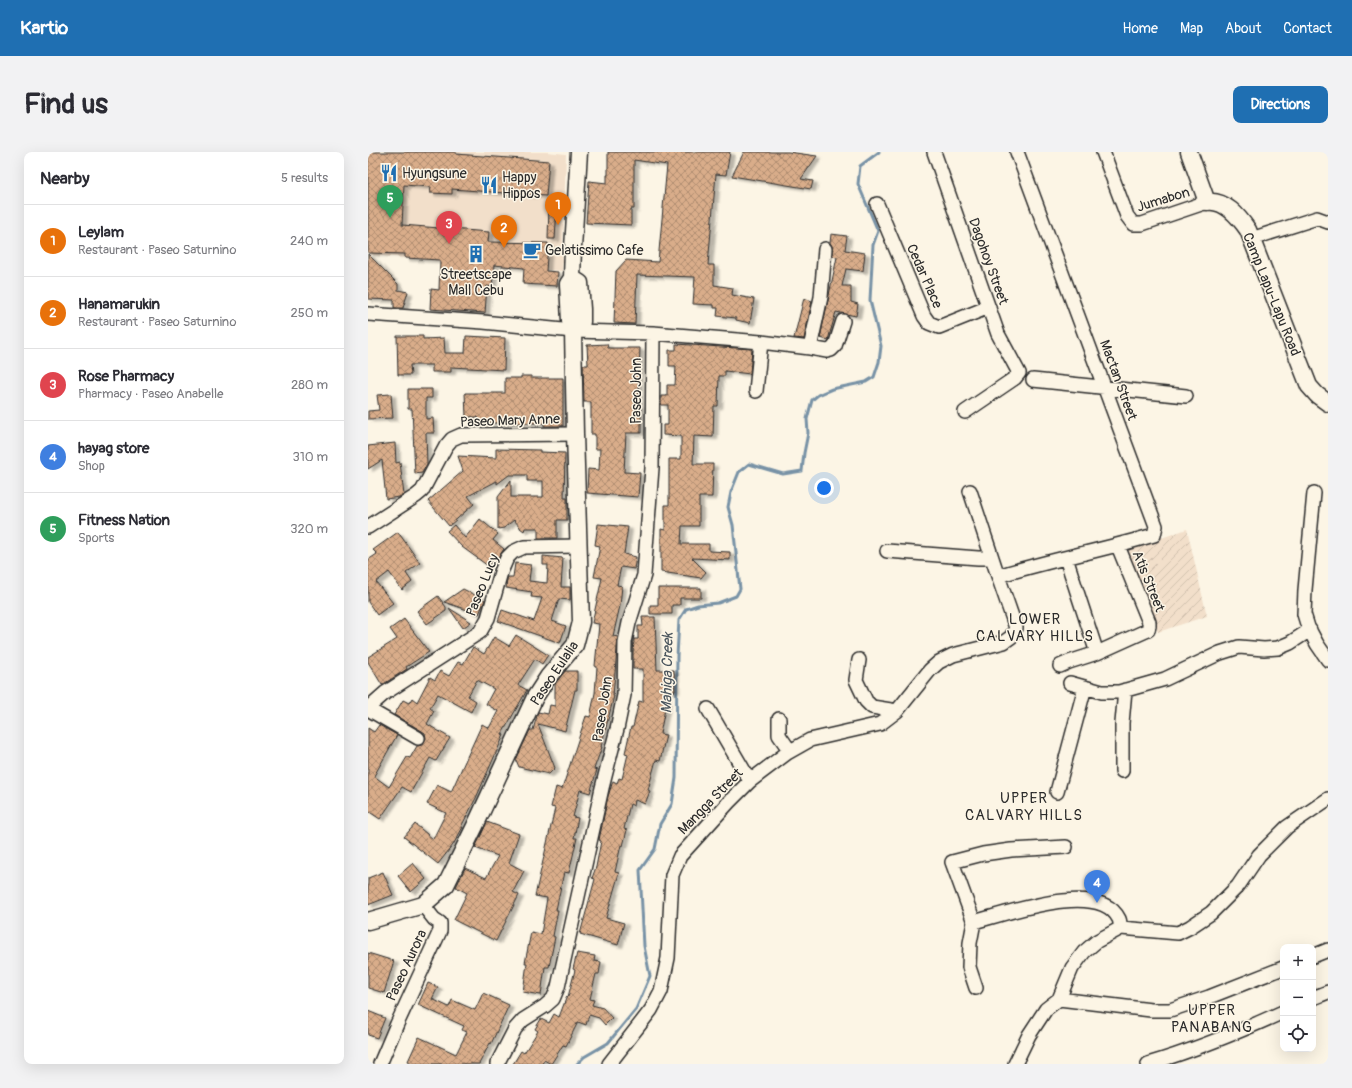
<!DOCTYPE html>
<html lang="en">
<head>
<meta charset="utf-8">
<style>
  :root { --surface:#fff; --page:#f2f2f3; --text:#2b2b33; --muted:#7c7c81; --line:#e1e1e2; --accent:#1f6fb2 }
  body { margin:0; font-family:Pangolin,sans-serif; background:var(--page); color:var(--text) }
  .controls { position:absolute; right:12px; bottom:12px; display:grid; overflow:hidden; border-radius:8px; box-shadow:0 4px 16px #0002 }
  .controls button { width:36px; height:36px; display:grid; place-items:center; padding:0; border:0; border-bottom:1px solid var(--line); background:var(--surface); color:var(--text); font:20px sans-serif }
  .you { position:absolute; left:456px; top:336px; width:14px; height:14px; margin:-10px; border:3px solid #fff; border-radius:50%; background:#1a73e8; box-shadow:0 0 0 6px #1a73e833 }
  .badge { display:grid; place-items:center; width:26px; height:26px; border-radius:50%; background:var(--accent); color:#fff; font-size:13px; font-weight:700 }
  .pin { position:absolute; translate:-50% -33px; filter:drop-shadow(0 1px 2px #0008) }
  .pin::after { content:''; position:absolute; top:21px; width:14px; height:12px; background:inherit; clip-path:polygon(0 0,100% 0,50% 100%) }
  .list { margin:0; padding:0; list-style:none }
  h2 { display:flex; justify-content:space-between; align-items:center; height:52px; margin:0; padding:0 16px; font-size:17px }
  h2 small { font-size:13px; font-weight:400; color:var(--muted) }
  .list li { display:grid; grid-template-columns:26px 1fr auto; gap:12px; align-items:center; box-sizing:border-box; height:72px; padding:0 16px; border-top:1px solid var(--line) }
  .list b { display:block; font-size:15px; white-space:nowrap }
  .list p { margin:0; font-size:13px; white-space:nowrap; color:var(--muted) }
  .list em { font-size:13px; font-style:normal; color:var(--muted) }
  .icon { flex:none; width:22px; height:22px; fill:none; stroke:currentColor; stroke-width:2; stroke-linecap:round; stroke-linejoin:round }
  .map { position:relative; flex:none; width:960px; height:912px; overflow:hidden; border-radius:8px }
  header { display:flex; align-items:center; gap:24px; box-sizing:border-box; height:56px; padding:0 20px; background:var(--accent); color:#fff }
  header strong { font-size:19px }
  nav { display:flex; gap:22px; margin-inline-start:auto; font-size:14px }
  .intro { display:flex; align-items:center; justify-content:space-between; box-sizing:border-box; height:96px; padding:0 24px }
  h1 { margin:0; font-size:28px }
  .button { padding:10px 18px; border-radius:8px; background:var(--accent); color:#fff; font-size:14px; font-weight:700 }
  main { display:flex; gap:24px; padding:0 24px }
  aside { flex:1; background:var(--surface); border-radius:8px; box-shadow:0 4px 16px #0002 }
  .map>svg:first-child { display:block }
  .built { fill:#f2dfca }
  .industrial { fill:url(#industrial-furrows) }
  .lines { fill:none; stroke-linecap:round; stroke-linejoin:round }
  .stream { stroke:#7892a6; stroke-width:3 }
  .building { fill:url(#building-cross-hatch); stroke:#2b2b2b; filter:url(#shadow) }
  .minor-casing { stroke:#2b2b2b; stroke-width:16 }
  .tertiary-casing { stroke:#2b2b2b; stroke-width:19 }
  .minor { stroke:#fcf5e5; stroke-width:13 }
  .tertiary { stroke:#fcf5e5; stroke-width:16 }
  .labels { text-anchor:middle; stroke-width:3; stroke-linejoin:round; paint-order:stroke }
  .poi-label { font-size:14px; fill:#2b2b2b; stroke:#fcf5e5; text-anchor:start }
  .street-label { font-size:14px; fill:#2b2b2b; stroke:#fcf5e5 }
  .neighbourhood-label { font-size:15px; letter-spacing:1px; fill:#2b2b2b; stroke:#fcf5e5 }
  .water-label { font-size:15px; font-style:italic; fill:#4b565e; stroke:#fcf5e5 }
</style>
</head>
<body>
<header>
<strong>Kartio</strong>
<nav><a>Home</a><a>Map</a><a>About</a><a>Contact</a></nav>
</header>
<div class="intro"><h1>Find us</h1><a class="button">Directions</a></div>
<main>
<aside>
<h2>Nearby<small>5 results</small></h2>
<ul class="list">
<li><span class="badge" style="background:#e8710a">1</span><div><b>Leylam</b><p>Restaurant · Paseo Saturnino</p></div><em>240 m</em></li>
<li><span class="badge" style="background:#e8710a">2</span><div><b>Hanamarukin</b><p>Restaurant · Paseo Saturnino</p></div><em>250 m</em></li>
<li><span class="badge" style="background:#e0444e">3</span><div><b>Rose Pharmacy</b><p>Pharmacy · Paseo Anabelle</p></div><em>280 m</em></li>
<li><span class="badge" style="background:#3f7fe0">4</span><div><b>hayag store</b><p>Shop</p></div><em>310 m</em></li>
<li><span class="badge" style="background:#2e9e5b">5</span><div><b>Fitness Nation</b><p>Sports</p></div><em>320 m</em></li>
</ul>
</aside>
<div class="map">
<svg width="960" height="912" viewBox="0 0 960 912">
  <defs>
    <pattern id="industrial-furrows" width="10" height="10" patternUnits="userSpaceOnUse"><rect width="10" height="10" fill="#f2dfca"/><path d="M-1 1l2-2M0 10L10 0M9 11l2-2" fill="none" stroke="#d0c0ae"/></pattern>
    <pattern id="building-cross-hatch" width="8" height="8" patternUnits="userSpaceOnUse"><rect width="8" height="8" fill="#d9ad8a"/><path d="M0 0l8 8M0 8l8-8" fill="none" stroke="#b08d71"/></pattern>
    <filter id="shadow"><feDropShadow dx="4.5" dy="2.5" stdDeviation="1" flood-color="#0004"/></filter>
  </defs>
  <rect width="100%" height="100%" fill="#fcf5e5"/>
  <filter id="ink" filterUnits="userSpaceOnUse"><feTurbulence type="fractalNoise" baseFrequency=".025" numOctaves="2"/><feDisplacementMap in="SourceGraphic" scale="8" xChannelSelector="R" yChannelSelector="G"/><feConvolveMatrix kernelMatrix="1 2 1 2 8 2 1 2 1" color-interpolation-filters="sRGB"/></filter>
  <g filter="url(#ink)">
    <path class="built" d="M0,0H179L198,2L194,119L3,103L0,97Z"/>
    <path class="industrial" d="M819,377L839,464L790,480L757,395L788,388Z"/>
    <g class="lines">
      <path class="stream" d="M209,912L216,905L240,891L268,857L282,824L276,794L272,718L287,697L292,672L304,652L308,626L309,504L311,468L318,457L330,453L350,451L368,444L372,437L365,373L360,355L363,340L371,320L381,312L415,322L434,319L436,301L440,281L439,267L444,248L450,243L464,237L498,230L506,225L511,210L513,194L502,148L505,93L510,79L490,32L492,14L511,0"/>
    </g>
    <path class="building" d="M0,0H88V2L181,9L178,44L84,37V42L62,41L63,35L36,33L34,73L121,80L120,90L180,91L178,119L190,120L189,134L155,132L156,116L126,113L124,135L119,134L117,161L62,157L63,137L71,138L72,108L37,106V102L0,101Z
      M240,0H362L358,23L348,22L340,113H346V133L365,136L364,143L386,147L382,171L368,168V166L349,164L350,156H346V153L325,152L327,125L269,123L267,172L246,171L248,119L258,108L290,110L299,13L266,8V57H263V73L218,71L221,29L239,31V23H240Z
      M376,0H420L449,4L433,27L445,29L443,37L364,24Z
      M181,54L189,55L187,87H180Z
      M463,82L479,84L477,98L497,101L495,119L478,117L474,134H483V150L490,152L488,164L468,160L460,188L452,186L469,105L464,104V94L462,91Z
      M0,102L30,132V138L40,140L35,156H26V148L0,147Z
      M436,146L444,149L436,187L426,186Z
      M29,184H55V187L76,186L77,201H97L98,184L137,186L136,218L83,215V220H64V213H42L43,223H30Z
      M239,192L240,196H272L271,222H270L271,253H273V281H258L256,320L272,321L270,345L219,341L220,317L231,318L232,297H227V282H223V250H216L215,213H220L219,193Z
      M308,192L384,197L382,222L357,219V224H351L350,254H346L345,285L326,284L325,312H345L344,345H331V374H314L313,392H341V399L362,400V408L324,406L338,420L333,426L293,420V377L297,378V353H301V307H313V284L295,283V273H300V253H293V244H299V233H307L308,214H301V198H308Z
      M153,224H163V226H195V274H176V271H110V265H98L97,241H137V226H153Z
      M40,237H64V246H58V267L65,266L66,281H58L59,312L54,321L47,322L44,257H40Z
      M23,242L25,266L0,267V259L11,258L9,243Z
      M27,291L28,311L32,310L36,343L31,345L18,347L14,308L0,317V294Z
      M128,297L172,298V300L197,301L196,346H199V368H189V386H170V376H157L156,379L152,376V375L146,368L136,376L130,377V345L143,328V345H175V329H159V323H141L129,332V329L100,344L106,352L81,374L60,349L95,319L90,304L128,306Z
      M112,367L130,382L125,388L136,397L132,403L128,411L125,408L120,414L94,395L79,379L86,373L97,386Z
      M230,372L260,375L256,402L268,405L266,417L253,415L249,433L254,434L252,454L245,484L250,485L245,544H246L233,595H234L226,617L229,618L222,641L212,638L205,665L210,666L206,686H209L201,721L196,720L188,758H190L185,784L187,785L181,815H177L173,843L155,840L159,811H157L163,780L173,782L179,746L167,744L187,656L183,655L188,635L194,637L218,564L222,565L227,541L229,515L227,514L231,472L224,471L234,426L226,425L232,394L227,393Z
      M30,380L52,411L38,421L44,430L34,438L21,420L8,430L25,451L9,463L0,450V408L9,402L5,398Z
      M175,404L195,406L193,435H202V448L191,447L184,469L198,474L192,491L130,469L134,458L166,469L174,446L163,445L164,440L138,436L139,427L140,425H145L147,411L163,413L161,429L179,431L180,413H175Z
      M290,436H333V446H312V453H304V462H282V453H290Z
      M95,437L117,448L111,462L76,450Z
      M70,444L78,455V459L59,472L49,459Z
      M81,456L103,470L95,476Z
      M274,465H287L289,518H306L307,539H298V552L292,582L298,583L292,609L288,608L280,638L282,639L277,652L267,648L266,654L262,652L256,677L259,678L255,694L253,693L247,720L251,721L238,766L256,771L250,793L212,782L227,727L224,726L228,715L233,689L231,688L240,644L245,629L249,631L251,626L254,627L260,602L257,601L263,575H265L271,549L275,550V517H265V501L266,487H270V474H275Z
      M36,467L61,500L38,515L39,517L14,533L0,510V505L29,487L22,477Z
      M148,483L180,503L174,512L167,507L150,533L159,538L134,582L136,583L108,646L93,675H95L85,693L70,712L36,685L47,672L65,687L78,661L59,652L69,633L83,640L114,572L121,576L130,559L118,552L126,537L109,528L100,544L108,549L103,560L70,542L62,556L66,559L59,572L82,586L68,609L62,606L43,640L34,635L12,667L0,659V576L6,580L11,573L29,583L6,624L21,635L39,605L42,606L49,594L54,593L58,586L57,581L54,579L26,563L35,548L41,551L44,546L49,550L62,525L67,528L72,519L81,524L90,510L95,512L105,495L116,502L126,485L141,494Z
      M197,519H209V538H207L197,579L170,572L187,616L181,622L151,615L148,608L162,578H165L170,560L180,562L182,553L187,554V532Z
      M119,670L151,682L141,711L156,719L145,740L151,743L128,789L86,768L99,741L88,735L97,716L118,726L130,704L107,696Z
      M45,711L58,727L43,740L30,724Z
      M15,720L25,743L0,753V726Z
      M0,801L26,809L16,841L0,836Z
      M209,801L227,804L226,809L233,810L231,822H228L222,847L226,848L224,853L235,856L244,866L237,873L231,866L221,863L218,873L210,870L198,894L195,893L183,912L176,908L174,912H145L153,899L156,901L170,879L167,877L173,867L181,871L186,862L191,865L199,844L200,845L207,818L205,817Z
      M60,831L70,835L64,847L81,855L84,848L107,858L115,841L141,853L123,892L122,891L111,912H46L40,909L51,885L88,902L99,880L94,878L96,874L50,853Z
      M0,859L17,866L9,886L0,883Z"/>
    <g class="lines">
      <g class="minor-casing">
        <path id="minor" d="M566,0L630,182L651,221L647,226L597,260
          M735,0L759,64L765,72H774L839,50
          M509,52L556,164L561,171L571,175L621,155
          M883,87L949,66L960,70
          M0,162L115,170L205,179L285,181L393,190L442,196L459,199L463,198L467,194L475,169
          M442,196L453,145L457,97
          M665,228L818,244
          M388,239L393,190
          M602,339L630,424
          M946,341L937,438L936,462L940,475L949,492L960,508
          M0,375L48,344L54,339L78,294L84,287L93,283L207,282
          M519,399L610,406H624
          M698,406L729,501
          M491,508L488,528L498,549L504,555L529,559
          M692,514L701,510L729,501L780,478L781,474V470L750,394
          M702,531L734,540H751L797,527L852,501L871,495L896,497L910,496L922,491L942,478
          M0,556L17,541L112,480L120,466L133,420L139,406L145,400L156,395L210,394
          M0,557L50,586
          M340,557L382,629
          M411,567V583L422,599
          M754,619V571L757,538
          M689,640L717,535
          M606,770C637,762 732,727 751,767C752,769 752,773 753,776
          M945,804L960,798
          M608,836L601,815L602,791L606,770L584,710L615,702L643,698L698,695
          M945,846L960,840
          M691,847L783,858H802L841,845L915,816
          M12,912L29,872L72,779V771L66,767L55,753
          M129,912L147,877L155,868L177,854L185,847L190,835L234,636L249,577L256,543L257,490L261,471L276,423L284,316L285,181
          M241,912L283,858L293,839L300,806L304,723L312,704L361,650L382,629L419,601L442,588L512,572L529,559L562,518L571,510L585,503L636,490L643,485L648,476L630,424C682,408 735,398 786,383L788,374L649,0
          M647,912L661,883L678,857L691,847L704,816L716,800L729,789L753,776L810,781L822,775L843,761L870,734L891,703L919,675L960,647
          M780,912C827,898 871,880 915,860"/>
      </g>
      <g class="tertiary-casing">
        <path id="tertiary" d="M821,0L839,50C857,47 871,65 880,78L941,234L949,243L960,251
          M204,126L212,131L214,157V170L205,179
          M0,769L55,753L78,733L107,674L167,545L180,525L207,493L213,470L207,282L205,179L202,169L200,132L204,126L205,96L211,0"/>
      </g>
      <use href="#minor" class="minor"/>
      <use href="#tertiary" class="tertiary"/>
    </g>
  </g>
  <defs>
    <g id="restaurant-bare" transform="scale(1.38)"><path d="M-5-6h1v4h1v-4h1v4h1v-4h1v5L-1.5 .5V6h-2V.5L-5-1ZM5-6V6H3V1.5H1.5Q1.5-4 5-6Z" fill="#1f6fb2" stroke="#fcf5e5" stroke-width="2.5" paint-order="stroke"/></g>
    <g id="cafe-bare" transform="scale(1.38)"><path d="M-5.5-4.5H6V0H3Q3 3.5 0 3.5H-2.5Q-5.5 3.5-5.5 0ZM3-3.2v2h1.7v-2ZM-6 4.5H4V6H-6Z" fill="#1f6fb2" stroke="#fcf5e5" stroke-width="2.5" paint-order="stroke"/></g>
    <g id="building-bare" transform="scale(1.38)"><path d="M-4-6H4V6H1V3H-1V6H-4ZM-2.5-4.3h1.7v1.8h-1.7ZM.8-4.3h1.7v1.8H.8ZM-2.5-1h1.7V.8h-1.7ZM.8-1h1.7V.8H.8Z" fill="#1f6fb2" stroke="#fcf5e5" stroke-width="2.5" paint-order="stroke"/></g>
  </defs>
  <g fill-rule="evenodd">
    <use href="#restaurant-bare" x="21" y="21"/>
    <use href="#restaurant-bare" x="121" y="33"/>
    <use href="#cafe-bare" x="164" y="98"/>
    <use href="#building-bare" x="108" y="102"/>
  </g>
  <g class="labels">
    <g class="poi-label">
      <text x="34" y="26">Hyungsune</text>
      <text x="134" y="30">Happy<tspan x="134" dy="16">Hippos</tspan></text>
      <text x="177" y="103">Gelatissimo Cafe</text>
      <text x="108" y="127" text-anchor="middle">Streetscape<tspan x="108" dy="16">Mall Cebu</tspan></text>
    </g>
    <g class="street-label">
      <text transform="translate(795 47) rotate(-17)" y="5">Jumabon</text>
      <text transform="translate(621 109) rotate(70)" y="5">Dagohoy Street</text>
      <text transform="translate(557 124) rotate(66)" y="5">Cedar Place</text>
      <text transform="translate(904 142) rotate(68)" y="5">Camp Lapu-Lapu Road</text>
      <text transform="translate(751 228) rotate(70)" y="5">Mactan Street</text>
      <text transform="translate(268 239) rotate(-90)" y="5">Paseo John</text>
      <text transform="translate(142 268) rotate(-2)" y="5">Paseo Mary Anne</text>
      <text transform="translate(781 429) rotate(68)" y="5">Atis Street</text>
      <text transform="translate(114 433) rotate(-68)" y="5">Paseo Lucy</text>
      <text transform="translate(186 521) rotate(-56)" y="5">Paseo Eulalia</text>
      <text transform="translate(234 557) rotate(-81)" y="5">Paseo John</text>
      <text transform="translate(342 649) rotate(-46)" y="5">Mangga Street</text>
      <text transform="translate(38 813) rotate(-65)" y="5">Paseo Aurora</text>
    </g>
    <g class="neighbourhood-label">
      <text x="667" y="472">LOWER<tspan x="667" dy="17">CALVARY HILLS</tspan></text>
      <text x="656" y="651">UPPER<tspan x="656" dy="17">CALVARY HILLS</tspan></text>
      <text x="844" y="863">UPPER<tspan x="844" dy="17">PANABANG</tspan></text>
    </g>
    <g class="water-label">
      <text transform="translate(299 521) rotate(-89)" y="5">Mahiga Creek</text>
    </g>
  </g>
</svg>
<div class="controls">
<button>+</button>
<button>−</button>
<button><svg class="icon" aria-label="locate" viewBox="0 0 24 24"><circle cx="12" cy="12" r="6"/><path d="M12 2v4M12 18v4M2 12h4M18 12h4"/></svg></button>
</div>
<div class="you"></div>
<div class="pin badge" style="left:190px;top:73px;background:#e8710a">1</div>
<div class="pin badge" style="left:136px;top:96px;background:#e8710a">2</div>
<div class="pin badge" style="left:81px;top:92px;background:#e0444e">3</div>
<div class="pin badge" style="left:729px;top:751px;background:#3f7fe0">4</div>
<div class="pin badge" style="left:22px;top:66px;background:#2e9e5b">5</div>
</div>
</main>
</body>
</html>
